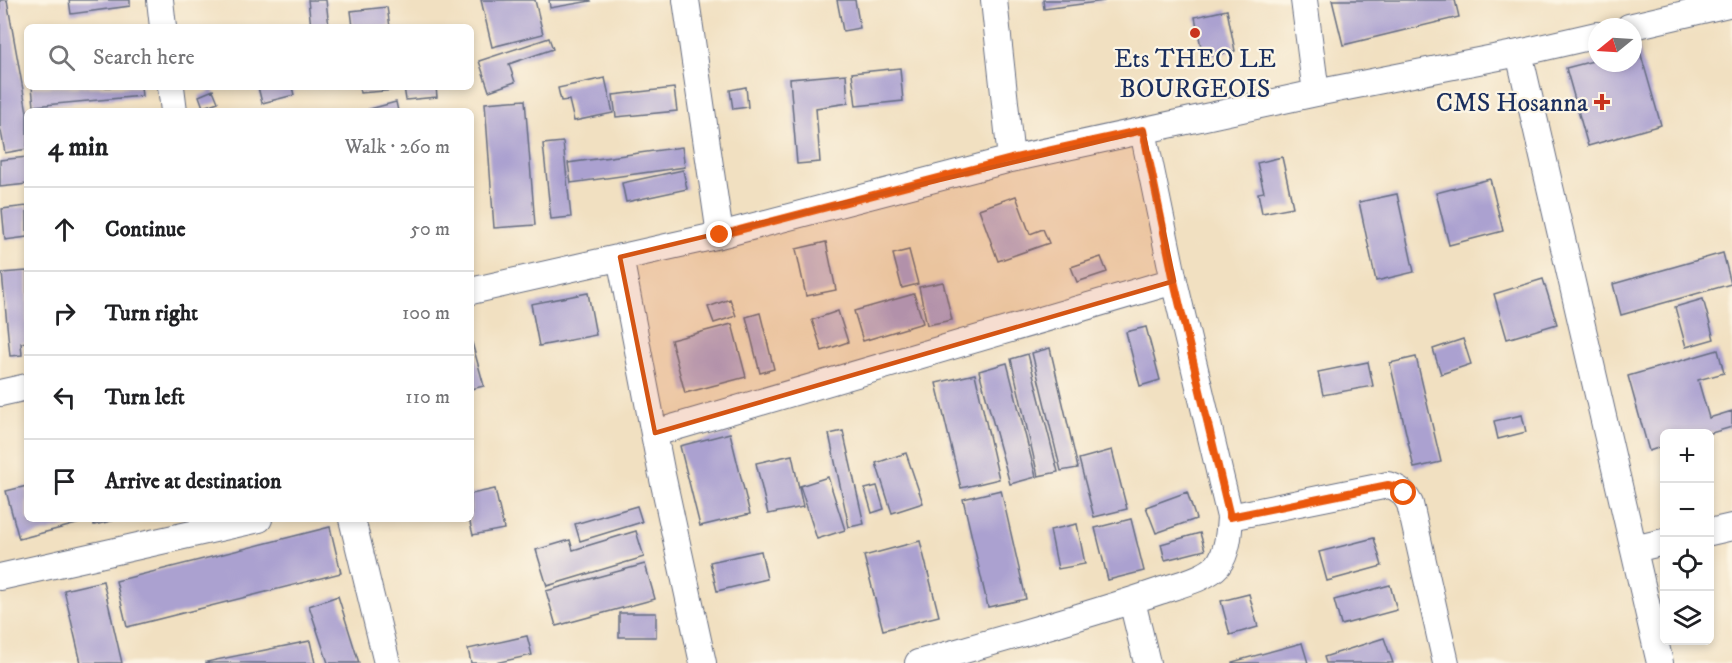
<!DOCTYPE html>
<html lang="en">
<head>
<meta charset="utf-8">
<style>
  :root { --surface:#fff; --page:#f2f2f2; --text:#202124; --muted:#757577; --line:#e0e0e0 }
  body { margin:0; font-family:"IM FELL DW Pica",serif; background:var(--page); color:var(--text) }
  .controls { position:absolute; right:18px; bottom:18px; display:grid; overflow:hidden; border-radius:9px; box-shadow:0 3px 9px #0003 }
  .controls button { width:54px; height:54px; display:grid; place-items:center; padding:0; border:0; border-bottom:2px solid var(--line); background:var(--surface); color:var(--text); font:30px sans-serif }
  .compass { position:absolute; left:1588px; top:18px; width:54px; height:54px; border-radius:50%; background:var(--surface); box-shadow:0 3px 9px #0003; rotate:252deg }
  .stop { position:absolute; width:18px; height:18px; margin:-14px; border:4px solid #ea580c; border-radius:50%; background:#fff }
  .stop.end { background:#ea580c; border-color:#fff; box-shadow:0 2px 6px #0008 }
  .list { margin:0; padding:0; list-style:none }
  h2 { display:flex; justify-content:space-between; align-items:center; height:78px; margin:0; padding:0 24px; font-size:26px }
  h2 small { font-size:20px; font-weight:400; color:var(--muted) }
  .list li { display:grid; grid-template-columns:39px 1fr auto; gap:18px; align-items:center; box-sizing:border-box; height:84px; padding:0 24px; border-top:2px solid var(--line) }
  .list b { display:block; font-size:22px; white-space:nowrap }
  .list em { font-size:20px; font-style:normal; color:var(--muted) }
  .icon { flex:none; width:33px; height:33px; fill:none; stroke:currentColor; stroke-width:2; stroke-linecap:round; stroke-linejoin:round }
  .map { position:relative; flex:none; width:1732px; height:663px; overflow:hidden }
  .search { position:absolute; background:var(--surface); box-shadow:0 3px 9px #0003; left:24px; top:24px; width:450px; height:66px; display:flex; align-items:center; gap:15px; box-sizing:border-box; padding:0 21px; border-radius:9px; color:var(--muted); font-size:22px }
  .panel { position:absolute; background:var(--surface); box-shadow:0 3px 9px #0003; left:24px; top:108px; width:450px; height:414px; border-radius:9px }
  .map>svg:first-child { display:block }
  .building { fill:#aba1d0 }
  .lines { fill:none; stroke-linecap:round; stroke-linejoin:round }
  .street-casing { stroke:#666d81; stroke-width:28 }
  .street { stroke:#fff; stroke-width:26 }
  .route { stroke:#ea580c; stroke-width:8 }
  .marked { fill:#d45514; fill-opacity:0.2; stroke:#d45514; stroke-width:4.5; stroke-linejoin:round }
  .poi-dot { fill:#c8321e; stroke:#fcf5e5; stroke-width:2 }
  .labels { text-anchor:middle; stroke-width:4.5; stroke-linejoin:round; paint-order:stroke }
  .poi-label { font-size:26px; fill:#1b2f5e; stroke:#fcf5e5 }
</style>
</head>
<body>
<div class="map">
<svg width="1732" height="663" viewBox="0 0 1732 663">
  <rect width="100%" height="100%" fill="#fcf5e5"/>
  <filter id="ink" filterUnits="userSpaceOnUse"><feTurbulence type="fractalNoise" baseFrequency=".0167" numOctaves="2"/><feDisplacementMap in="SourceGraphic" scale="12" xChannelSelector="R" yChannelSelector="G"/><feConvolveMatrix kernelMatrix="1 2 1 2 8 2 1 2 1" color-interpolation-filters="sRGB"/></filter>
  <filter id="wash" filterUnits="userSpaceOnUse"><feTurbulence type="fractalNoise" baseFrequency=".008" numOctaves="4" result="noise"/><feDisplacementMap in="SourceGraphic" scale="24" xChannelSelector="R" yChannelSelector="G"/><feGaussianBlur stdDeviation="1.35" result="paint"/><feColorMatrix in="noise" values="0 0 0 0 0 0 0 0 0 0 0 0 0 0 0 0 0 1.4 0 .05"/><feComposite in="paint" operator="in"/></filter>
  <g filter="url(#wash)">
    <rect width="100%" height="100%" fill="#f1e0c1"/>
    <g id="blocks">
      <path class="building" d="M0,0H7L27,112V149L5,153L0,126Z
        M69,0H130V6L71,14Z
        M308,0H326L329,27H311Z
        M481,0H535L543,34L492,47Z
        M549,0H590L591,1L550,8Z
        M837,0H855L860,28L843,31Z
        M1043,0H1104V1L1044,9Z
        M1332,0H1455L1459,17L1343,45Z
        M387,7L390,27H353L351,11Z
        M1227,10L1235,51L1203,57L1195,17Z
        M549,38L553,49L509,64L515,82L489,91L479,61Z
        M1639,48L1661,125L1588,146L1566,68L1597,60V63H1633V50Z
        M900,68L903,101L856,106L852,73Z
        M846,74L848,103L816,108L820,162L797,164L790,79Z
        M605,78L613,113L574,121L569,100L561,101L558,88Z
        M32,87H141L142,96L34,106Z
        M258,87H292L294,95L262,103Z
        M359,87H396V90L360,93Z
        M404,87H436L437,97L406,100Z
        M746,87L748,107L733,109L730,90Z
        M674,88L677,111L616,117L613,95Z
        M213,90L218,102L203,107L199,96Z
        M525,100L535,225L494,228L485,103Z
        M396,102L398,111H366V110Z
        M563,142L571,217L551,219L543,144Z
        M682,147L685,167L571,183L568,163Z
        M27,157V184L0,187V160Z
        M1282,157L1293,207L1262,213L1258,193L1264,192L1257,163Z
        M683,170L687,189L626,202L622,183Z
        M1490,179L1503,231L1449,245L1436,193Z
        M1397,194L1414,272L1376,281L1359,202Z
        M1016,196L1030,234L1043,229L1049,243L998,261L979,209Z
        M27,206V237L5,240L2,209Z
        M826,242L836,290L806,296L796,249Z
        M909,250L918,284L902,288L893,254Z
        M1723,253L1731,284L1621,315L1613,284Z
        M1101,257L1107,272L1077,282L1071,267Z
        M27,271V342L21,343L22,355L10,356L2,273Z
        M1543,279L1557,324L1507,339L1494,294Z
        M943,282L952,320L927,325L919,287Z
        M588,293L596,335L539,346L531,304Z
        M914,294L923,323L863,341L854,311Z
        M730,299L736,316L714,323L708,307Z
        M1703,299L1714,339L1686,347L1675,307Z
        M838,311L848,342L822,351L812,320Z
        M760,313L774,369L760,373L746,317Z
        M732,324L746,377L685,393L671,340Z
        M1146,327L1160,380L1140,386L1126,332Z
        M471,339L484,386L471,389Z
        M1463,339L1471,364L1441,374L1433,349Z
        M1050,348L1078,468L1061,471L1032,353Z
        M1718,350L1724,373L1698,380L1709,418L1732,411V427L1708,434H1664V446L1649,451L1628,376Z
        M1028,354L1058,472L1038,476L1011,359Z
        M1416,357L1441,462L1414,468L1390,363Z
        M1368,362L1373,386L1323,395L1318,372Z
        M1007,363L1036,477L1010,484L979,371Z
        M975,374L999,479L961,488L936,383Z
        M1522,415L1526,432L1498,439L1494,421Z
        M843,431L864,524L849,527L829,434Z
        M730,433L750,514L700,526L680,446Z
        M1112,450L1127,509L1094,517L1079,459Z
        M906,453L923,503L892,513L876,463Z
        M792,455L803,507L768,514L756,463Z
        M828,477L845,530L817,539L800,486Z
        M27,486V519H87L88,521L19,539L6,491Z
        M877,486L884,509L872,513L865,489Z
        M495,489L504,529L473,535L469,519H471V494Z
        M1001,490L1026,599L988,607L963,499Z
        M1187,492L1196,519L1156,533L1146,507Z
        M637,506L642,522L580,541L575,524Z
        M93,519H116V520L94,525Z
        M1131,519L1144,571L1108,580L1095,528Z
        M1077,524L1085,564L1058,569L1050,530Z
        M330,527L341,573L127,627L116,581Z
        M636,531L644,557L547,586L536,550L570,540L573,550Z
        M1200,533L1205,550L1165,560L1161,544Z
        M1374,538L1382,566L1327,581L1319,552Z
        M920,541L939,616L883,630L864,556Z
        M761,551L767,579L717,591L710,562Z
        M645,564L655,599L556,626L546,591Z
        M103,581L122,663H81L64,590Z
        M1390,585L1397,610L1341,625L1334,600Z
        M1249,594L1258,627L1230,635L1221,601Z
        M338,596L359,663H328L309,606Z
        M619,613H656V637H619Z
        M527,636L532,655L495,663H471L468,649Z
        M1384,638L1393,663H1326L1324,657Z
        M310,641L315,663H206V662Z
        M1302,643L1308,663H1232V662Z"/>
    </g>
  </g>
  <g filter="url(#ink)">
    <use href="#blocks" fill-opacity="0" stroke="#666d81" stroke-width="1.5"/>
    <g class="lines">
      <g class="street-casing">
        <path id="street" d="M160,0L163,27
          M686,0L720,235
          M994,0L1011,159
          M1304,0L1316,93
          M1629,27L1732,3
          M1519,53L1660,663
          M171,87L174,111
          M620,257L661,470L703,663
          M471,291L720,235L1011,159L1316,93L1519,53L1597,35
          M0,393L27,387
          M655,433L1174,281
          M1230,517L1388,485C1400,488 1404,493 1410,504L1446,663
          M352,519L387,663
          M1710,532L1732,527
          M1634,549L1664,542
          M0,577L259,519
          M1132,601L1147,663
          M918,663C999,640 1081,618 1160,591C1177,585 1206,579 1218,565C1228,552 1229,532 1230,517L1174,281L1143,131"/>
      </g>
      <use href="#street" class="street"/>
    </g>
  </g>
  <g class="lines" filter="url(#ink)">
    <path class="route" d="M720,235L1011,159L1143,130L1174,281L1230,517L1388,485L1396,487L1404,493"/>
  </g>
  <path class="marked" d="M1143,131L1174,281L655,433L620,257Z"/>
  <g class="poi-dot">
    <circle cx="1195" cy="33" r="6"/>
    <path d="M1599 93h6v6h6v6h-6v6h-6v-6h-6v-6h6z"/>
  </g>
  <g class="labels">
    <g class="poi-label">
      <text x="1195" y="67">Ets THEO LE<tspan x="1195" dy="30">BOURGEOIS</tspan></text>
      <text x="1588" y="111" text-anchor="end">CMS Hosanna</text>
    </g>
  </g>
</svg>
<div class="controls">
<button>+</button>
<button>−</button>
<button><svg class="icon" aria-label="locate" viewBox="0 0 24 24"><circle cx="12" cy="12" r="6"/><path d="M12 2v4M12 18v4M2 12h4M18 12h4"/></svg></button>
<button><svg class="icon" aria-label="layers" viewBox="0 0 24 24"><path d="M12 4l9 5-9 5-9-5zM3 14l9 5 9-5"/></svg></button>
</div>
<svg class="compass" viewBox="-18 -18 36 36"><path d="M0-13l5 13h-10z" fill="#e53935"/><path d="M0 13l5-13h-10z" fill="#757577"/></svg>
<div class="stop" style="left:1404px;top:493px"></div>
<div class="stop end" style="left:720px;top:235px"></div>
<div class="search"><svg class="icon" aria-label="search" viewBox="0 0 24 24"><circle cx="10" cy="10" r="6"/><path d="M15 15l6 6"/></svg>Search here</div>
<section class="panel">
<h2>4 min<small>Walk · 260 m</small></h2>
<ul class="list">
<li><svg class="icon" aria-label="ahead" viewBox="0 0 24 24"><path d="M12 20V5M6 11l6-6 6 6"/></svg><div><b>Continue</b></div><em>50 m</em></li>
<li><svg class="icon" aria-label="right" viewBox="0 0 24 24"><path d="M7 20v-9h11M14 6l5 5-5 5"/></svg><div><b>Turn right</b></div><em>100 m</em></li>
<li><svg class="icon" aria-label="left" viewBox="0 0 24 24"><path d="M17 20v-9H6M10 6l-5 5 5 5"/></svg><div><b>Turn left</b></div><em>110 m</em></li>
<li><svg class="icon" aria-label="arrive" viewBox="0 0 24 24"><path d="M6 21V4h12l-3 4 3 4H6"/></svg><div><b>Arrive at destination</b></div></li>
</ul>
</section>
</div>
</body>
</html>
